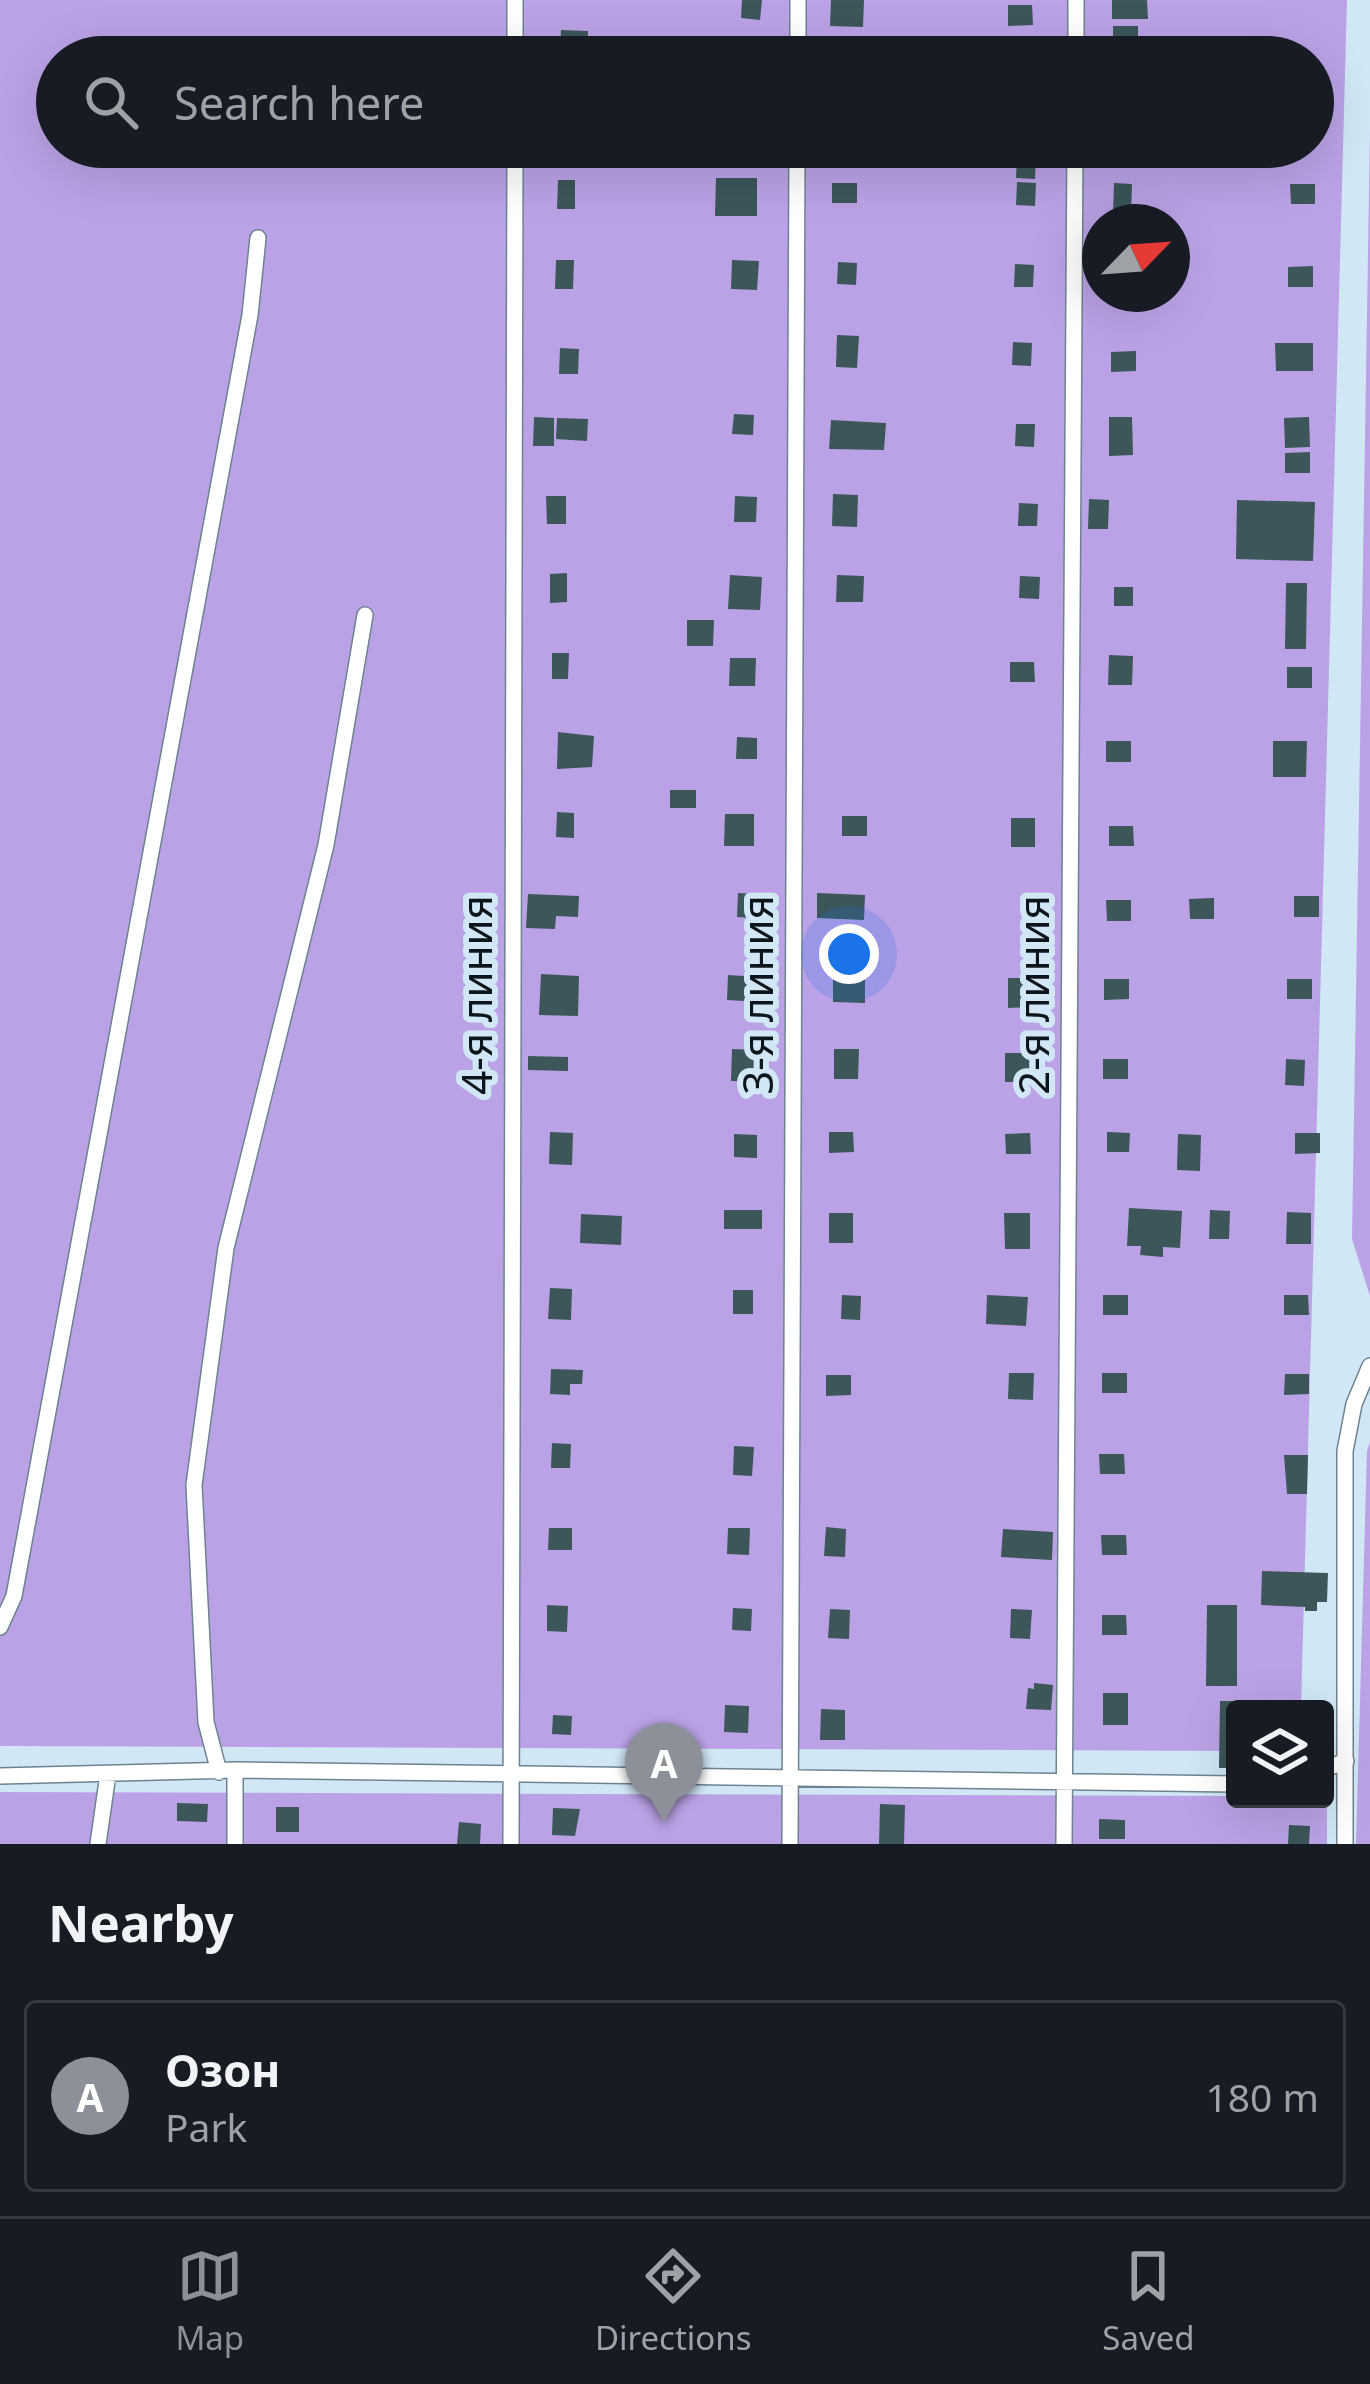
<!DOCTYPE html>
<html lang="en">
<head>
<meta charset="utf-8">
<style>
  :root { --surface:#171b24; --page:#20242c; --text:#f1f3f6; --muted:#9ea1a6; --line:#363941; --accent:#8c9099 }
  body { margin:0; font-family:"Noto Sans",sans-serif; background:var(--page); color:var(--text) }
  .controls { position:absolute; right:36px; bottom:36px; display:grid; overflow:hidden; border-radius:12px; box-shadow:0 12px 48px #0002 }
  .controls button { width:108px; height:108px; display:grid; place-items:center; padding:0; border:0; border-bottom:3px solid var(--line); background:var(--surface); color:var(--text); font:60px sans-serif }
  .compass { position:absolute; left:1082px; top:204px; width:108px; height:108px; border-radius:50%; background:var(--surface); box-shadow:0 12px 48px #0002; rotate:65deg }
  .you { position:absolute; left:849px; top:954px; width:42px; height:42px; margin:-30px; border:9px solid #fff; border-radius:50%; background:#1a73e8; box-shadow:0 0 0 18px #1a73e833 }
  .badge { display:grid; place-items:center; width:78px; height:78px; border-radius:50%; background:var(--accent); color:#fff; font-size:39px; font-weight:700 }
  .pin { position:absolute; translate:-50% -99px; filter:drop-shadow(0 3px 6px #0008) }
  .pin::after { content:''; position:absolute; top:63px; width:42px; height:36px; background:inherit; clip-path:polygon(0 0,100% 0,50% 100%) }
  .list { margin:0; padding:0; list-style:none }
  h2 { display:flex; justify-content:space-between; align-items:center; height:156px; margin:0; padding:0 48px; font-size:51px }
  h2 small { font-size:39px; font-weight:400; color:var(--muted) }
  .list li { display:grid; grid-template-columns:78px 1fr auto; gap:36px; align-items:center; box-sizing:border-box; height:192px; margin:0 24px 24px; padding:0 24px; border:3px solid var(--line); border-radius:12px }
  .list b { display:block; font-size:45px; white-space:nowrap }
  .list p { margin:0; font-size:39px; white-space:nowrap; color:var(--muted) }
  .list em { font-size:39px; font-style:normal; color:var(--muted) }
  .icon { flex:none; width:66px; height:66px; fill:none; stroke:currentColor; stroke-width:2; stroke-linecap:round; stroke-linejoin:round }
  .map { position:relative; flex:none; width:1370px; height:1844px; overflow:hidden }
  .search { position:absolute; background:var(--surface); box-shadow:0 12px 48px #0002; left:36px; right:36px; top:36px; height:132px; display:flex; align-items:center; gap:30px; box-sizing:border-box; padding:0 42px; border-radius:66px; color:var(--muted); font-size:45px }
  .sheet { height:372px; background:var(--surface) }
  nav { display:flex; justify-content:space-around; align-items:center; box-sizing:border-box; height:168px; border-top:3px solid var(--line); background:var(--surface); font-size:33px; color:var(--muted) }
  nav a { display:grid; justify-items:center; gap:6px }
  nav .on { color:var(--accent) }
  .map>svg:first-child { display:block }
  .green { fill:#bba2e6; fill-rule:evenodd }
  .building { fill:#3c5659 }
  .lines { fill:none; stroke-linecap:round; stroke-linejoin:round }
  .service-casing { stroke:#6e8390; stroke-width:18 }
  .service { stroke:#fff; stroke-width:15 }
  .labels { text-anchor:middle; stroke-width:12; stroke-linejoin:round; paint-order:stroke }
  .street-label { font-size:42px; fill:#0d151a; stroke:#d1e7f6 }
</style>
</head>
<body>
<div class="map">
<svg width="1370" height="1844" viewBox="0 0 1370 1844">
  <rect width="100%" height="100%" fill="#d1e7f6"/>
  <path class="green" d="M0,0H1347L1301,1709H1235V1751L0,1746ZM57,57H1313V147H57ZM1100,222H1172V294H1100Z
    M1370,129V1296L1352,1239Z
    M1370,1442V1844H1356L1367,1451Z
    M0,1792L1235,1796V1799L1327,1796V1844H0Z"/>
  <path class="building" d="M742,0H762L760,20L741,18Z
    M831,0H864L863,27L830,26Z
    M1112,0H1147L1148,19H1112Z
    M1008,5H1032L1033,25L1008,26Z
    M1113,26H1138V47H1113Z
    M561,30L588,31L587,55L560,54Z
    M1017,155L1036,156L1035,179L1016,178Z
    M716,178H757V216H715Z
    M558,180H575V209H557Z
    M1017,182L1036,183L1035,206L1016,205Z
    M832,183H857V203H832Z
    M1114,183L1132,184L1131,216L1113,215Z
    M1290,184H1315V204H1291Z
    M556,260H574L573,289H555Z
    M732,260L759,261L757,290L731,289Z
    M838,262L857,263L856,285L837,284Z
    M1015,264L1034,265L1033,287H1014Z
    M1313,266V287H1288V267Z
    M837,335L859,336L857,368L836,367Z
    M1013,342L1032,343L1031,366L1012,365Z
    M1275,343H1313V371H1276Z
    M560,348L579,349L578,374H559Z
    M1136,351V371L1111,372V352Z
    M734,414L754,415L753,435L732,434Z
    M534,417L554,418V446H533Z
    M1109,417H1132L1133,455L1109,456Z
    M1309,417L1310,447L1285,448L1284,418Z
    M557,418L588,419L587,441L556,439Z
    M831,420L886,423L884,450L829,449Z
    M1016,424H1035L1034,447L1015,446Z
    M1310,452V473H1285V453Z
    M833,494L858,495L857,527L832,526Z
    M546,496H566V524H547Z
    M735,496L757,497L756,522H734Z
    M1089,499L1109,500L1108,529H1088Z
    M1237,500L1315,502L1313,561L1236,559Z
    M1019,503L1038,504L1037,526H1018Z
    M567,573V602L550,603V574Z
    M730,575L762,577L760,610L728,609Z
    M837,575L864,576L863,602H836Z
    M1020,576L1040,577L1039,599L1019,598Z
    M1286,583H1307L1306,649H1285Z
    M1114,587H1133V606H1114Z
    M687,620H714L713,646H687Z
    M552,653H569L568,679H552Z
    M1109,655L1133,656L1132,685H1108Z
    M730,658H756L755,686H729Z
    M1010,662H1034L1035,682H1010Z
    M1287,667H1312V688H1287Z
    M558,732L594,736L592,767L557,769Z
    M737,737L757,738V759H736Z
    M1106,741H1131V762H1106Z
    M1273,741H1307L1306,777H1273Z
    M670,790H696V808H670Z
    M557,812L574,813V838L556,837Z
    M725,814H754V846H724Z
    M842,816H867V836H842Z
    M1011,818H1035V847H1011Z
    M1109,826H1133L1134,846H1109Z
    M738,893L755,894L754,918L737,917Z
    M817,893L865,895L864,920L817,918Z
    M528,894L579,896L578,917L556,916L555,929L526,928Z
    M1025,895H1050V924H1026Z
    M1294,896H1319V917H1294Z
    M1214,898V919H1190L1189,899Z
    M1106,900H1131V921H1107Z
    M541,974L579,976L578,1016L539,1015Z
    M833,974H865V1003L833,1002Z
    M728,975L761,977L760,1002L727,1000Z
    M1008,978H1032L1033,1007L1008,1008Z
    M1104,979H1129V999L1104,1000Z
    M1287,979H1312V999H1287Z
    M732,1049L757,1050V1082L731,1081Z
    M834,1049H859L858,1079H834Z
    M1005,1053H1029V1082H1005Z
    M528,1056L568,1057V1071L528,1070Z
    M1103,1059H1128V1079H1103Z
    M1286,1059L1305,1060L1304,1086L1285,1085Z
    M550,1132L573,1133L572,1165L549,1164Z
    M829,1132H853L854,1152L829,1153Z
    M1107,1132L1130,1133L1129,1152H1107Z
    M1030,1133L1031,1154H1006L1005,1134Z
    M1295,1133H1320V1153L1295,1154Z
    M734,1134L757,1135V1158L734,1157Z
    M1178,1134L1201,1135L1200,1171L1177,1170Z
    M1129,1208L1182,1211L1180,1248L1163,1247V1257L1140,1255L1141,1246H1127Z
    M724,1210H762V1229H724Z
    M1210,1210L1230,1211L1229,1239H1209Z
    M1287,1212L1311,1213V1244H1286Z
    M829,1213H853V1243H829Z
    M1004,1213H1030V1249H1005Z
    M581,1214L622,1216L621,1245L580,1243Z
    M550,1288L572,1289L571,1320L548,1319Z
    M733,1290H753V1314H733Z
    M842,1295L861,1296L860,1320L841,1319Z
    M987,1295L1028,1297L1026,1326L986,1324Z
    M1103,1295H1128V1315H1103Z
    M1284,1295H1308L1309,1315H1284Z
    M551,1369L583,1370L582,1384H570V1395L550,1394Z
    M1009,1373H1034L1033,1400L1008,1399Z
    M1102,1373H1127V1393H1102Z
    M1285,1374H1309V1394L1284,1395Z
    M826,1375H851V1395L826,1396Z
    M552,1443L571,1444L570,1468H551Z
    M734,1446L754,1447L752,1476L733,1475Z
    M1099,1454H1124L1125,1474H1100Z
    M1284,1455H1308L1307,1494H1287Z
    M826,1527L846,1529L845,1557L824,1556Z
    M549,1528H572V1550H548Z
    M728,1528H750L749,1555L727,1554Z
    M1003,1529L1053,1532L1052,1560L1001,1557Z
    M1101,1535H1126L1127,1555H1102Z
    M1262,1571L1328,1573L1327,1602H1317V1611H1305V1607L1261,1605Z
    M547,1605L568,1606L567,1632L547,1631Z
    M1207,1605H1237V1686H1206Z
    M733,1608L752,1609L751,1631L732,1630Z
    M830,1609L850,1610L849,1639L828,1638Z
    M1011,1609L1032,1610L1030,1639L1010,1638Z
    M1102,1615H1126L1127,1635H1102Z
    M1034,1683L1053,1685L1051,1710L1026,1709L1028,1688L1034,1689Z
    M1103,1693H1128V1725H1103Z
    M1220,1701H1249V1709H1235V1768H1219Z
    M725,1705L749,1706L748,1733L724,1732Z
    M821,1709L845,1710V1740H820Z
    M553,1715L572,1716L571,1735L552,1734Z
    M177,1803L208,1804L207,1822L177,1821Z
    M880,1804L905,1805L904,1844H879Z
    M276,1807H299V1832H276Z
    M553,1808L580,1809L575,1836L552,1835Z
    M1099,1819L1125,1820V1839H1099Z
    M459,1822L481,1824L480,1844H457Z
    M1289,1825L1310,1826L1309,1844H1288Z"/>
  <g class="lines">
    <g class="service-casing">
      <path id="service" d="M515,57V0
        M798,57V0
        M1076,57V0
        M0,1627L14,1596L250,315L258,238
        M1325,1769L1346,1761
        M219,1772L206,1722L194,1485L226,1248L326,845L365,615
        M0,1776L235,1770L1235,1784
        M98,1844L108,1774
        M235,1844V1770
        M511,1844L515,147
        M790,1844L797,147
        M1064,1844L1075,147
        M1345,1844V1451L1354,1404L1370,1366"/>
    </g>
    <use href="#service" class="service"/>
  </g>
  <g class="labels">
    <g class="street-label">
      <text transform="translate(477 995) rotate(-90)" y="15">4-я линия</text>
      <text transform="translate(758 995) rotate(-90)" y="15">3-я линия</text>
      <text transform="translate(1034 995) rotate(-90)" y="15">2-я линия</text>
    </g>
  </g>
</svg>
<div class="controls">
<button><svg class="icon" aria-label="layers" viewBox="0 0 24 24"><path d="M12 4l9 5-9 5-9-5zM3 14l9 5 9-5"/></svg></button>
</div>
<svg class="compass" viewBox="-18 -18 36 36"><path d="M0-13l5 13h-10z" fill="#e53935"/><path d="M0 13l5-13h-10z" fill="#9ea1a6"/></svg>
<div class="you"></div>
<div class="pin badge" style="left:664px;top:1822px">A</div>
<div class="search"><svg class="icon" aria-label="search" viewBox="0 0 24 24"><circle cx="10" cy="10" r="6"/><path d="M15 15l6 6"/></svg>Search here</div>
</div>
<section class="sheet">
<h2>Nearby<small></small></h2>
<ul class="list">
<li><span class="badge">A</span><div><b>Озон</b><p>Park</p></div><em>180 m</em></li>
</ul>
</section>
<nav>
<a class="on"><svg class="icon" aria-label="map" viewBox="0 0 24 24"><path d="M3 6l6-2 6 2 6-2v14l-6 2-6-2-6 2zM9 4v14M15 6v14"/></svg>Map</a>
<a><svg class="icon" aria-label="directions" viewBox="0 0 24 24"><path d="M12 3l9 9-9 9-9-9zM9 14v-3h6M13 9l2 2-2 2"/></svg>Directions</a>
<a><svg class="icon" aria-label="saved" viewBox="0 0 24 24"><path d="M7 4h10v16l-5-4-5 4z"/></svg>Saved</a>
</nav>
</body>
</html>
